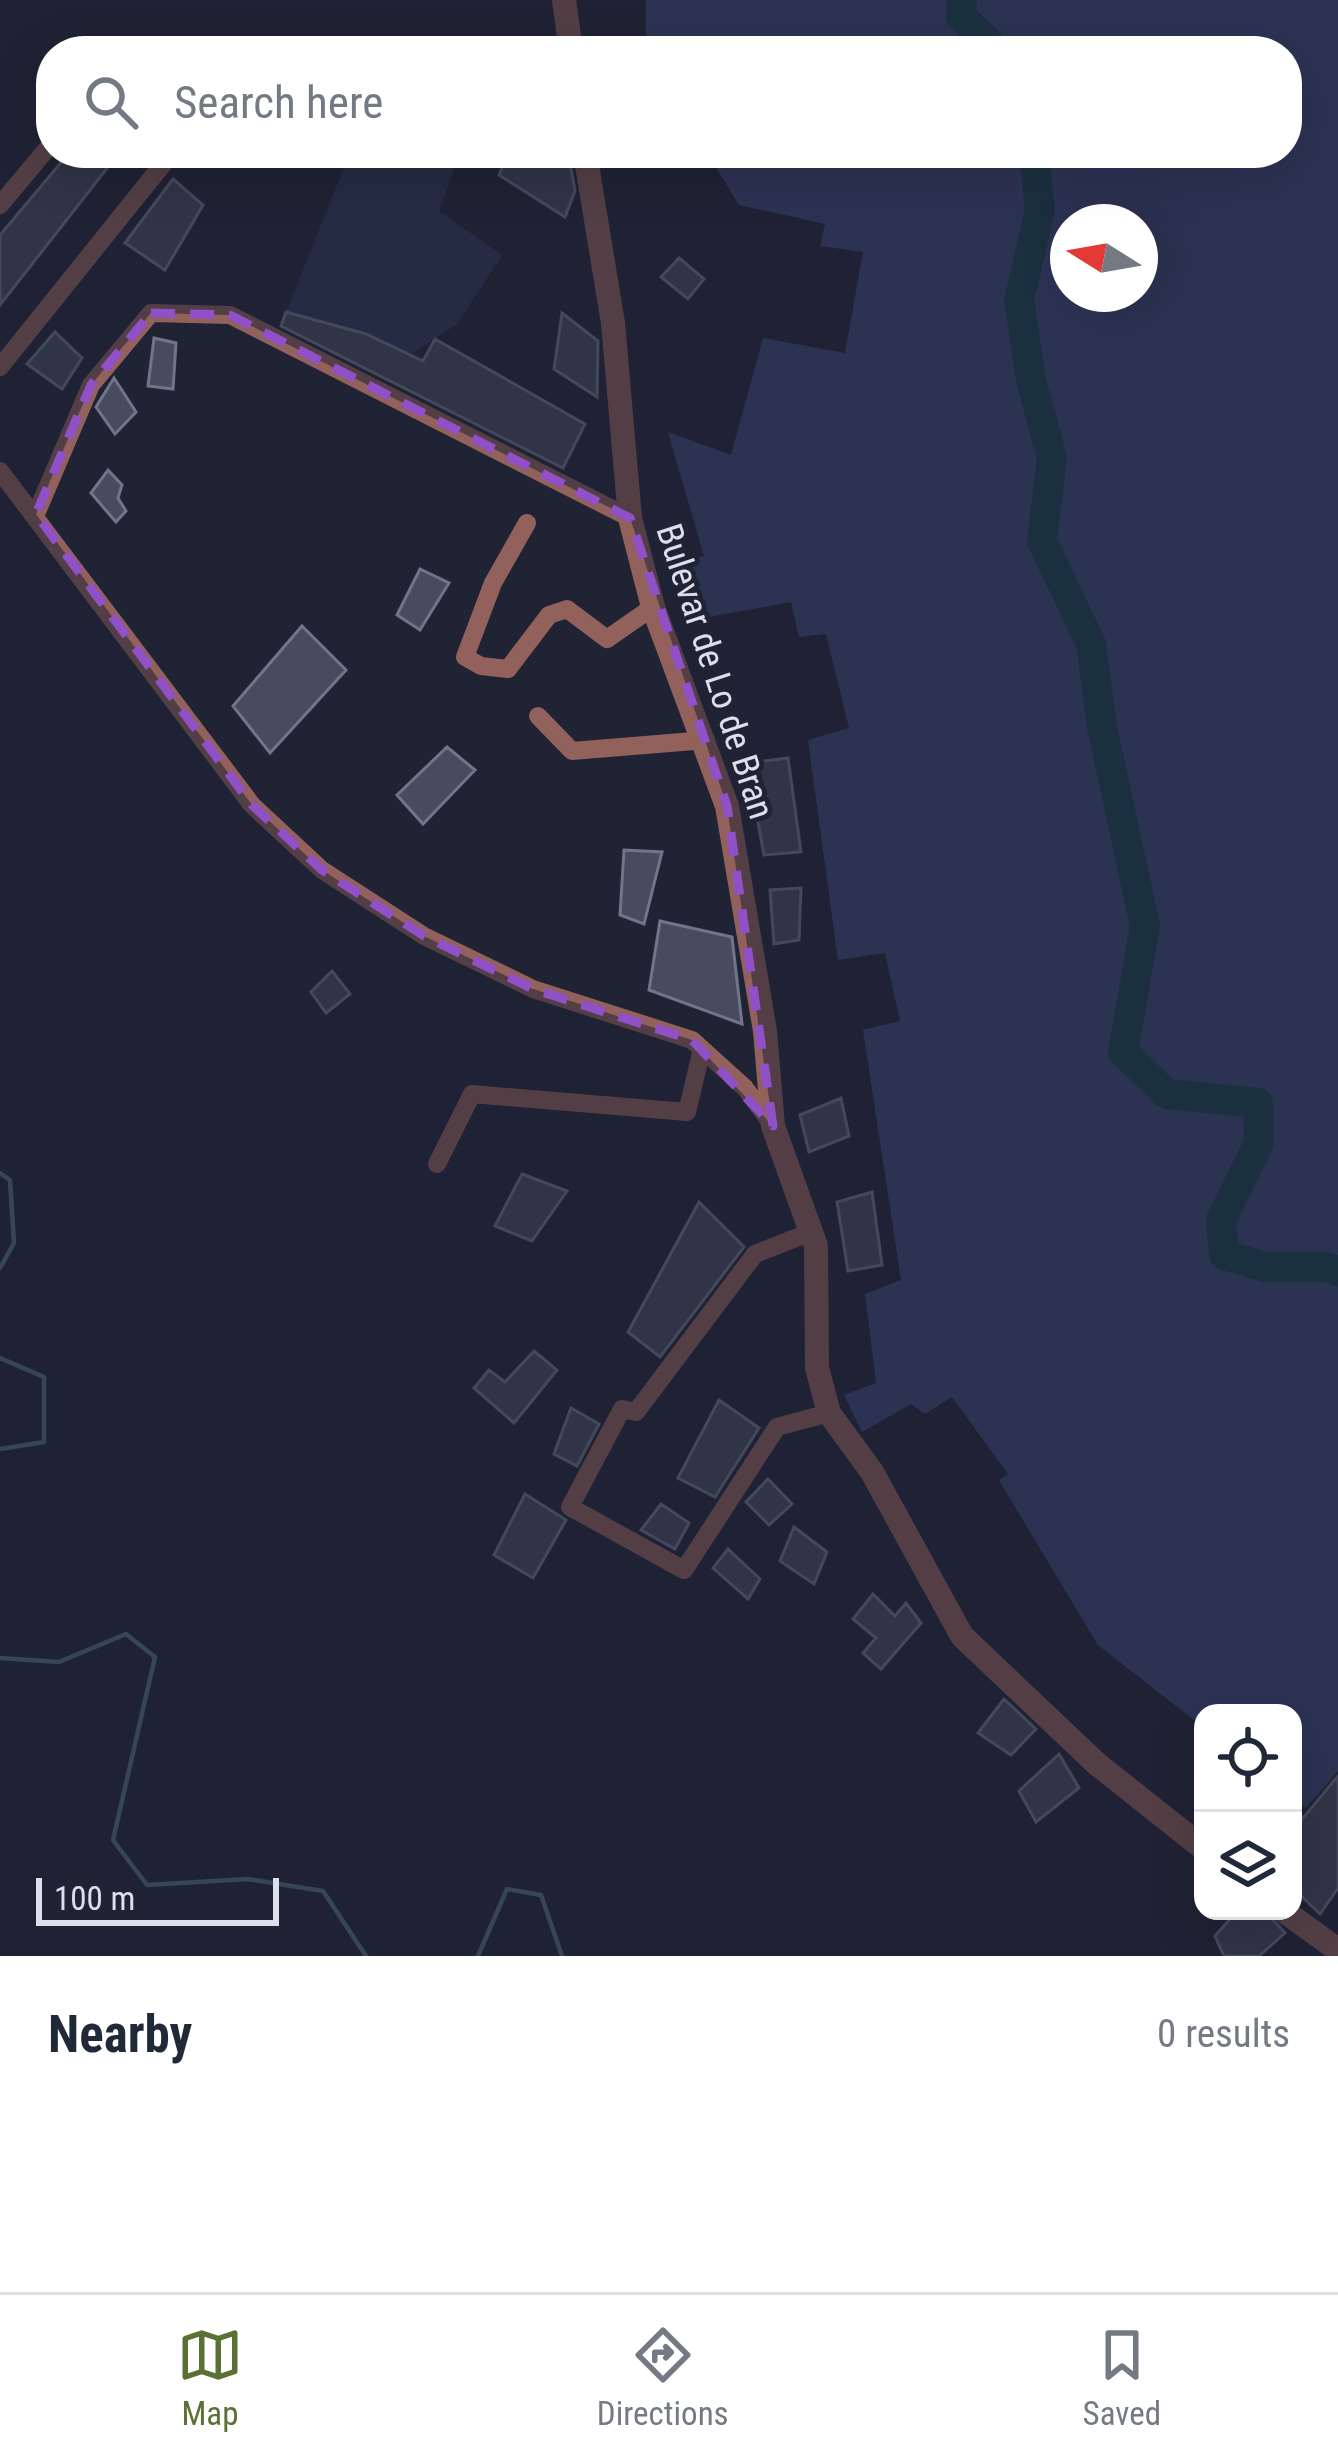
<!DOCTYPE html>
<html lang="en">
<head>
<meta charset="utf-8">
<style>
  :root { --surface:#fff; --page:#f6f6f7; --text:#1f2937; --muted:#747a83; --line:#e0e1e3; --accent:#597132 }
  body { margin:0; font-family:"Roboto Condensed",sans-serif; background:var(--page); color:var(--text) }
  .controls { position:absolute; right:36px; bottom:36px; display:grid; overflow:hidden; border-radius:24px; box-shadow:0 12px 48px #0002 }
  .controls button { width:108px; height:108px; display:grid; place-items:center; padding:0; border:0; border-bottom:3px solid var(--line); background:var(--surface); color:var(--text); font:60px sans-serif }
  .compass { position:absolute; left:1050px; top:204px; width:108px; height:108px; border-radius:50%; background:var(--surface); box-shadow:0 12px 48px #0002; rotate:281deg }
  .scale { position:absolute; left:36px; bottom:30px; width:243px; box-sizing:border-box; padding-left:12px; border:6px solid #dde0ec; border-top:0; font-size:33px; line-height:42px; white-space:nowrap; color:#dde0ec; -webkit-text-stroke:9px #1f2334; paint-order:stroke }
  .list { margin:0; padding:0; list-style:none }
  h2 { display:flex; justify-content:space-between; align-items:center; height:156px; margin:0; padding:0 48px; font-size:51px }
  h2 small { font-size:39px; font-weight:400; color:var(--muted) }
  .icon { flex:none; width:66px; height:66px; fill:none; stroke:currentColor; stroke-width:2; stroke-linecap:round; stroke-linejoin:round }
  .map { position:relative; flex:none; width:1338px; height:1956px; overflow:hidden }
  .search { position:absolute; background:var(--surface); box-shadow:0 12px 48px #0002; left:36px; right:36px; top:36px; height:132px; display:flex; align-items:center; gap:30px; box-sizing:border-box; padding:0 42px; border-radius:48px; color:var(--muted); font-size:45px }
  .sheet { height:336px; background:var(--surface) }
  nav { display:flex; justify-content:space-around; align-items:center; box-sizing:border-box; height:168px; border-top:3px solid var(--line); background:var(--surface); font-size:33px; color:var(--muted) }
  nav a { display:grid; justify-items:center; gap:6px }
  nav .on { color:var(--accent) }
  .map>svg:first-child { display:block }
  .green { fill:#2e3556 }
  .forest { fill:#3c4677; fill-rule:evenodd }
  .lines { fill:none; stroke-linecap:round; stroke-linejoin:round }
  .stream { stroke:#52717c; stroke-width:4.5 }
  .river { stroke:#17424c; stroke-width:30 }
  .building { fill:#464b5e; stroke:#6f758a; stroke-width:3 }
  .minor { stroke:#92615c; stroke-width:18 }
  .tertiary { stroke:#92615c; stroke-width:24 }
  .marked { fill:none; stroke:#8f50c8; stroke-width:9; stroke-dasharray:24 15; stroke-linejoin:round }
  .labels { text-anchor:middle; stroke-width:10; stroke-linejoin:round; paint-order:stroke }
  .street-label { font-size:36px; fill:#dde0ec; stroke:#1f2334 }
</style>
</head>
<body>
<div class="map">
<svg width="1338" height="1956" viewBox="0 0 1338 1956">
  <rect width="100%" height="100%" fill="#1f2334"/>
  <path class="green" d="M350,153H460L439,211L502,255L457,324L410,355L367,335L286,312Z"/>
  <path class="forest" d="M646,0H1338V1771L1306,1808L1293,1798V1713H1203V1727L1098,1645L999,1480L1008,1474L952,1397L925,1414L911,1404L862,1432L844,1395L876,1383L865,1294L901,1280L863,1030L900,1021L885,953L838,960L808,740L849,728L826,634L799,637L791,602L686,621L665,564L704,556L668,432L731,455L763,338L845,353L863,252L820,246L825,224L739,205L709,156L647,153H1287V51H599L596,36L646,40ZM1068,222H1140V294H1068Z"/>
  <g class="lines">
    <path class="stream" d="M0,1173L10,1180L14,1243L0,1268
      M0,1358L44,1377V1442L0,1449
      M0,1658L59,1662L126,1634L155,1657L113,1840L147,1885L248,1879L323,1891L366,1956
      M478,1956L507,1889L541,1895L562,1956"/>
    <path class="river" d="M962,0L961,16L997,51
      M1034,153L1040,210L1019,300L1031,380L1052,458L1042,541L1091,644L1102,727L1145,926L1123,1052L1167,1094L1258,1103L1259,1143L1221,1220L1224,1255L1265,1267H1326L1338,1271"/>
  </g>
  <path class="building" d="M69,153H119L0,305V235Z
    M509,153H544L571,168L575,191L565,217L499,175Z
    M173,179L203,205L165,270L125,243Z
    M679,258L704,279L688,299L661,277Z
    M286,312L366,334L423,361L435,339L585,424L563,468L281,326Z
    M562,313L598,341L597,397L554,369Z
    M55,332L82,358L62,389L27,364Z
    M154,338L176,343L173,389L148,386Z
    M114,378L136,412L115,434L96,407Z
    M108,470L122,485L118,498L126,511L116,522L91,493Z
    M420,569L449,583L420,630L397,615Z
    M302,626L346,670L270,753L233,706Z
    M447,747L475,770L423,824L397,795Z
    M788,758L801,852L764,855L747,763Z
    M624,850L662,852L644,924L620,915Z
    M801,888L799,940L774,944L770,890Z
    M660,921L732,937L742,1024L649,990Z
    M332,971L350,994L326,1013L311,992Z
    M841,1098L849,1136L809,1152L800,1115Z
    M522,1174L567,1191L532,1241L495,1226Z
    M872,1192L882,1265L848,1271L837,1202Z
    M699,1202L744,1247L660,1357L628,1332Z
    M534,1351L557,1370L514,1423L474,1388L489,1370L505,1382Z
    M719,1400L759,1428L715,1497L678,1478Z
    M571,1408L599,1424L577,1466L554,1454Z
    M768,1479L792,1504L769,1525L746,1502Z
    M525,1494L566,1520L533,1578L494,1555Z
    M661,1504L689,1523L675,1549L641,1530Z
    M794,1527L827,1552L814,1584L780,1561Z
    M728,1549L760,1579L748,1599L713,1568Z
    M873,1594L895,1616L906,1603L921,1623L881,1669L863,1653L876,1638L853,1619Z
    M1004,1699L1036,1729L1011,1755L978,1733Z
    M1059,1754L1079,1788L1036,1822L1019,1791Z
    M1338,1776V1888L1320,1914L1293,1888V1830Z
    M1237,1911H1265L1285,1933L1259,1956H1224L1215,1936Z"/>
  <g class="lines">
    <path class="minor" d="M0,205L51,144
      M0,367L163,164
      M0,471L252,805L322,870L424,936L533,989L692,1040L745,1088L771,1123
      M36,514L91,385L151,313L230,315L630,518
      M527,523L493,583L465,657L481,666L508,669L549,615L567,609L607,639L653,607
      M538,716L572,751L706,740
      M437,1164L472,1094L687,1112L702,1049
      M811,1232L755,1254L636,1412L622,1409L570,1507L684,1570L777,1427L829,1413"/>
    <path class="tertiary" d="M564,0L571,51
      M585,153L613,323L630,518L653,607L727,806L765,1031L773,1126L816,1246L817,1368L829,1413L872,1472L962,1636L1097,1764L1203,1848
      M1284,1911L1338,1950"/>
  </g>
  <path d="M0 0H1338V1956H0ZM151,313L230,315L630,518L727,806L773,1126L692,1040L533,989L424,936L322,870L252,805L36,514L91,385Z" fill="#1f2334" fill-opacity=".55" fill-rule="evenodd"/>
  <path class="marked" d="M151,313L230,315L630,518L727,806L773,1126L692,1040L533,989L424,936L322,870L252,805L36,514L91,385Z"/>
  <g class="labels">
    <g class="street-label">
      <text transform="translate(716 671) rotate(72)" y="13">Bulevar de Lo de Bran</text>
    </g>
  </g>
</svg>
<div class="controls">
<button><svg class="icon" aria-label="locate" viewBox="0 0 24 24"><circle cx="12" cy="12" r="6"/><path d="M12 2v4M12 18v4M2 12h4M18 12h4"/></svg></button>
<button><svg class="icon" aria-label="layers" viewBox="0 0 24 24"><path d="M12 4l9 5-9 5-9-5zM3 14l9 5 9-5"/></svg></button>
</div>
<svg class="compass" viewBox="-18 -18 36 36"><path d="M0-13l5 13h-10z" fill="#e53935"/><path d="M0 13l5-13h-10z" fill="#747a83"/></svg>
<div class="scale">100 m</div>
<div class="search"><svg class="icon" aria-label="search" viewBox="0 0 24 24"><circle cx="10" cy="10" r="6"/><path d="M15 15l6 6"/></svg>Search here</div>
</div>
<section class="sheet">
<h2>Nearby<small>0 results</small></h2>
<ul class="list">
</ul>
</section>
<nav>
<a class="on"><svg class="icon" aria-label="map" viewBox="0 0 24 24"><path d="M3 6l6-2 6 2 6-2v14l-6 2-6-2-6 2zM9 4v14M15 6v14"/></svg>Map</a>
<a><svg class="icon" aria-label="directions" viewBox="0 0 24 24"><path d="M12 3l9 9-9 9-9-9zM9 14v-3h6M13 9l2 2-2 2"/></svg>Directions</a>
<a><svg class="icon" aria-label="saved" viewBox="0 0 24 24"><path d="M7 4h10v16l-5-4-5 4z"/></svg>Saved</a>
</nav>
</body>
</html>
